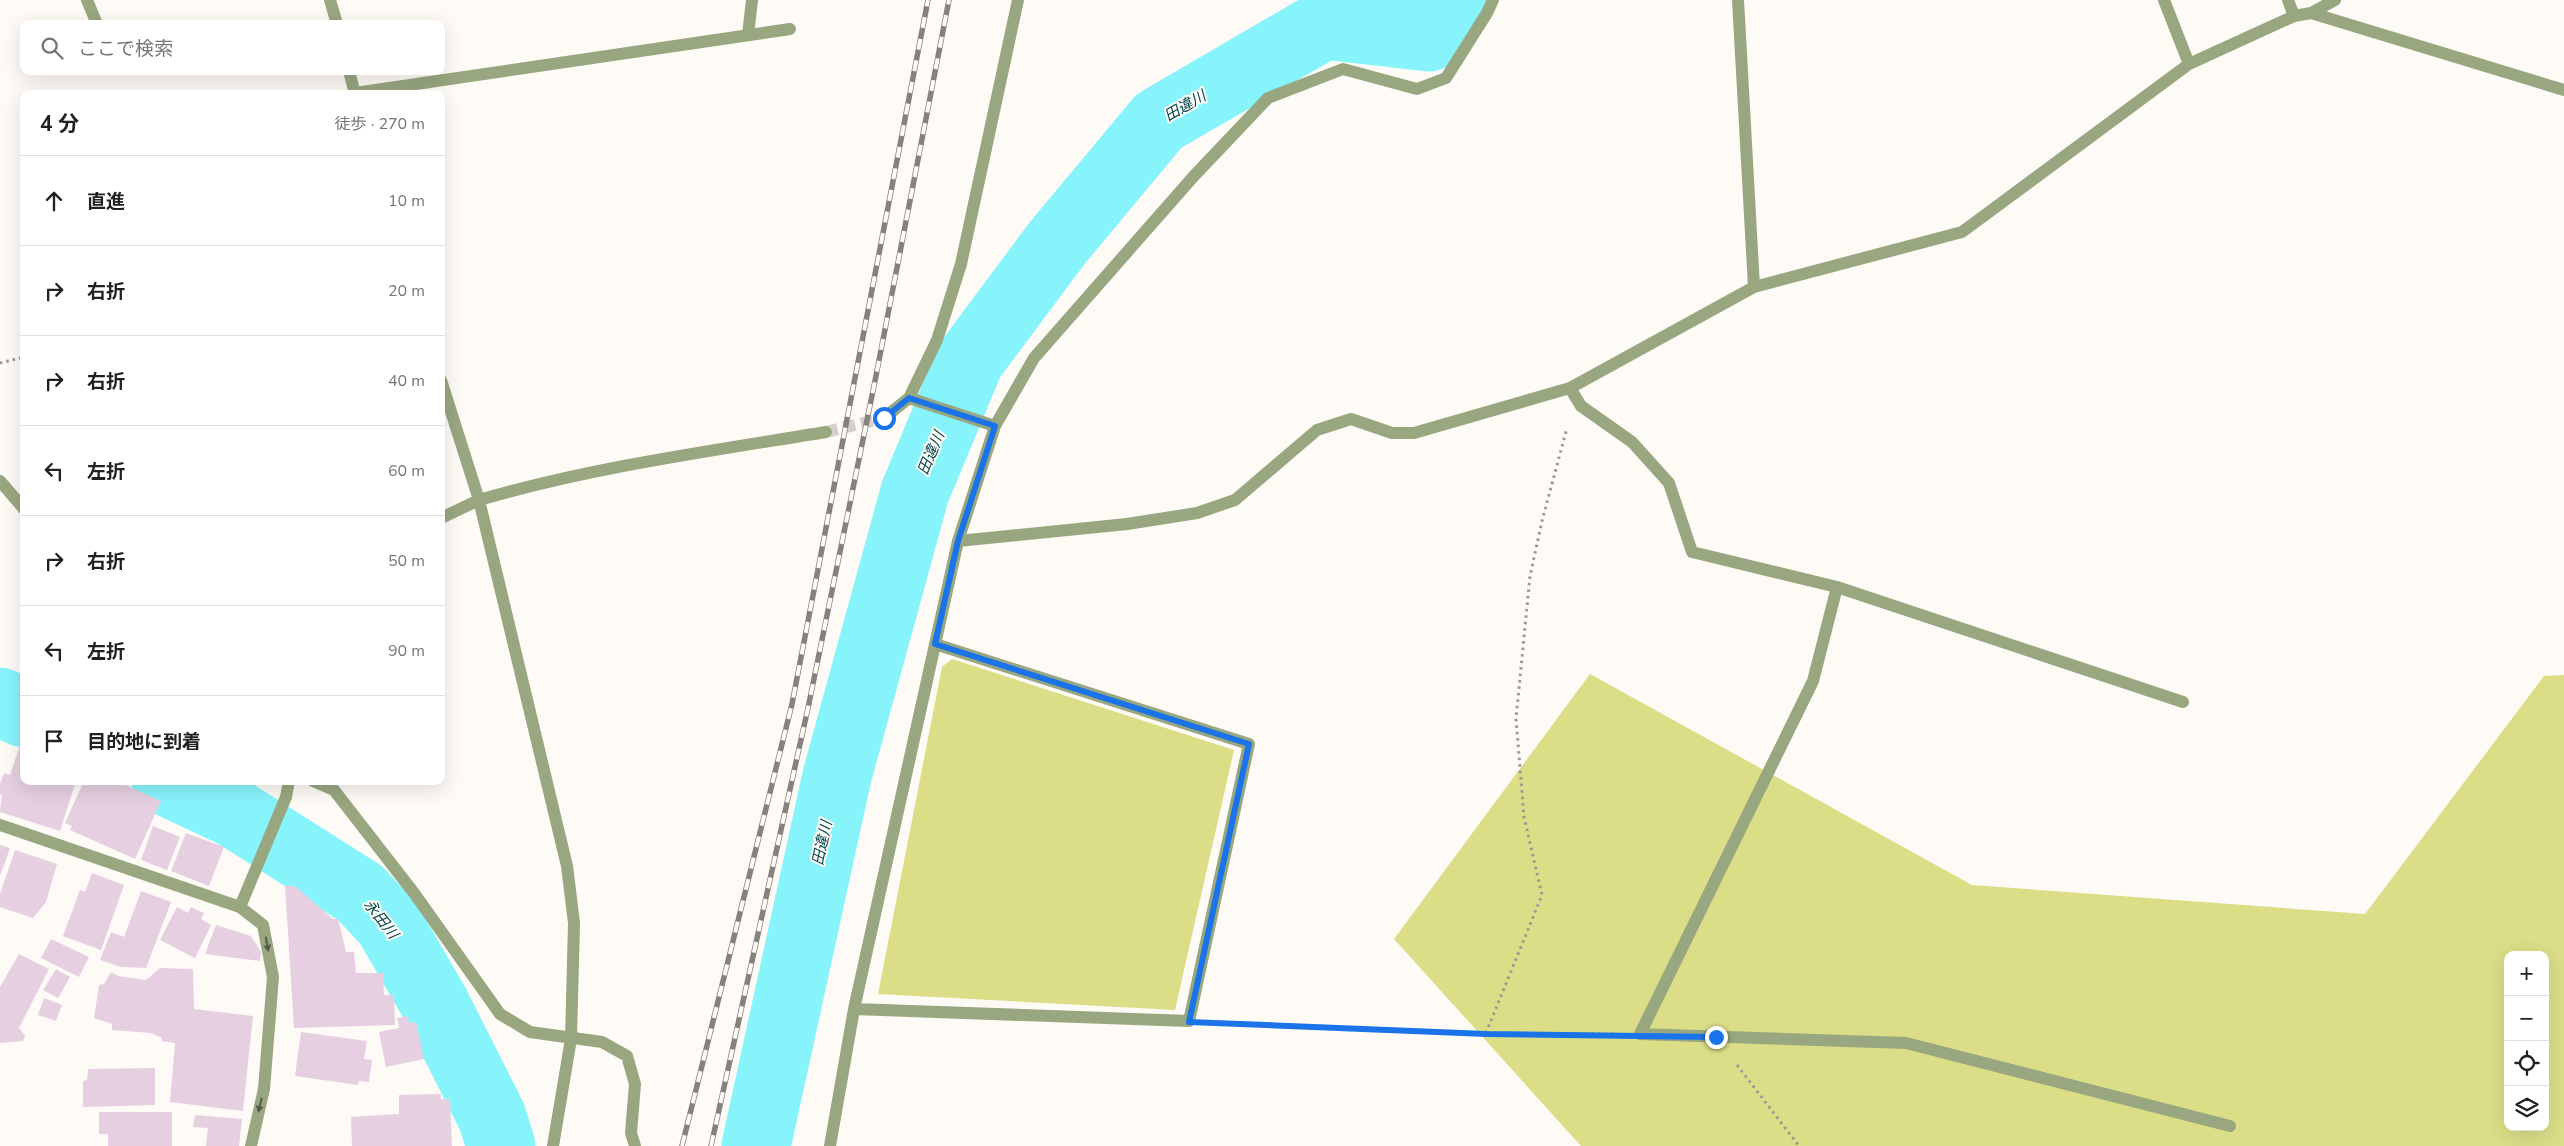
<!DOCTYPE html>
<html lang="ja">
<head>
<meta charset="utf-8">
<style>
  :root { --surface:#fff; --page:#f6f6f6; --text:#202124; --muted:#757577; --line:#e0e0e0 }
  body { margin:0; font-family:"Nunito Sans","Noto Sans JP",sans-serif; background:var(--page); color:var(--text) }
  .controls { position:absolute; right:15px; bottom:15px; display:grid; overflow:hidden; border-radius:10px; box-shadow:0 5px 20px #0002 }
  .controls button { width:45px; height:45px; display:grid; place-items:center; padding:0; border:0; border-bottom:1px solid var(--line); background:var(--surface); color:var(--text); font:25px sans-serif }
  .stop { position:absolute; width:15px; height:15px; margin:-11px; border:4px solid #1a73e8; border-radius:50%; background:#fff }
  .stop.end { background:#1a73e8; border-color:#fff; box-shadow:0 1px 5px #0008 }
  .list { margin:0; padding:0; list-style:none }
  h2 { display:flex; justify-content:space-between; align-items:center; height:65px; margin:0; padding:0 20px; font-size:21px }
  h2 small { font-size:16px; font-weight:400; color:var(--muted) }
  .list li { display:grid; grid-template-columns:32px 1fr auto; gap:15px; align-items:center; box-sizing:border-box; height:90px; padding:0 20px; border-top:1px solid var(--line) }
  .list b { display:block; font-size:19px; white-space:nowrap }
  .list em { font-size:16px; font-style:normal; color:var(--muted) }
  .icon { flex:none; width:28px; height:28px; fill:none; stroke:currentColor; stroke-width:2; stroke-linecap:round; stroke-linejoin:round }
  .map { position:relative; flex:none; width:2564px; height:1146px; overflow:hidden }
  .search { position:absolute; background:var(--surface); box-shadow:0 5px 20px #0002; left:20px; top:20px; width:425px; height:55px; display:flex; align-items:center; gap:12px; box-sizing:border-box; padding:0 18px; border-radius:10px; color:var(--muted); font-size:19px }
  .panel { position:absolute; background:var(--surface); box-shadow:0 5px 20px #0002; left:20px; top:90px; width:425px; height:695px; border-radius:10px }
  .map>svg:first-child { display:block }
  .green { fill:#dbde87; fill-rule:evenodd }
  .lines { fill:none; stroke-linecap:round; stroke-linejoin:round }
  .river { stroke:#87f4fc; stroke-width:69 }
  .building { fill:#e5cfe0 }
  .minor-tunnel { stroke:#d4d0cb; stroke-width:12; stroke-dasharray:12 6; stroke-linecap:butt }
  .path { stroke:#9d9893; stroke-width:3; stroke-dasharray:2.5 4; stroke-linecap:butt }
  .minor { stroke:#98a780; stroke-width:12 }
  .tertiary { stroke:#98a780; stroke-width:12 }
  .rail-casing { stroke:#86817c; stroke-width:5.5 }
  .rail { stroke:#fefaf6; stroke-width:4; stroke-dasharray:11; stroke-linecap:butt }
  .oneway { fill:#575a46 }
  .route { stroke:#1a73e8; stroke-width:6 }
  .labels { text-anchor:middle; stroke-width:4; stroke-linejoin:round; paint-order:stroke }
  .water-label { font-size:15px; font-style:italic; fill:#00474c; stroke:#fefaf6 }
</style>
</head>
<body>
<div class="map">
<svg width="2564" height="1146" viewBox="0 0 2564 1146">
  <rect width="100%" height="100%" fill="#fefaf6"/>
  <path class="green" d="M952,659L1234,750L1175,1010L878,994L942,667Z
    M1590,674L1972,885L2365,914L2544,676L2564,675V1146H1581L1394,939ZM2508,955H2545V1127H2508Z"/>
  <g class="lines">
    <path class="river" d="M0,702L24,713
      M166,781L234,813L360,893L388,923L434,1002L492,1117L501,1146
      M756,1146L837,776L915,492L970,360L1058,242L1159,121L1324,25L1429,37L1453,0"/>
  </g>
  <path class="building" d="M22,739L24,781H76L60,831L0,812L2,795L0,794V784L4,773L10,775Z
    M84,781H117L161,801L135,859L70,830L72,826L65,823Z
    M153,826L180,837L167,870L141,860Z
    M186,833L224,847L209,886L171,871Z
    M0,845L10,848L0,876Z
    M15,850L57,864L46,902L33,918L0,907V894Z
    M92,873L124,885L101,950L63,936L80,890L85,892Z
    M285,886H295L333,919H338L346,952H354L356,973H383L384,995H394L395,1025L294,1028Z
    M141,891L171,902L146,968L121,967L100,960L111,932L124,937Z
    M177,907L188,913L191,907L204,913L201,919L211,925L195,958L160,940Z
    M216,925L251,936L261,952L260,961L205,954Z
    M51,939L89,957L79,977L41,958Z
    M19,954L49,969L19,1028L25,1036L23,1041L0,1043V987Z
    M160,968L193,969L194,1009L253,1016L243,1111L170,1102L175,1043L162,1041V1038L151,1033L112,1030V1024L94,1018L99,985L104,984L111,972L118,976L146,980Z
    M56,969L70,977L58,998L43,990Z
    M44,998L62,1005L56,1021L38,1015Z
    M408,1016L409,1023L416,1022L424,1059L386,1067L379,1032L399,1028L397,1018Z
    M301,1032L367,1041L364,1059L372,1060L369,1082L359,1081L358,1085L295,1076Z
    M155,1068V1105L83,1107V1081L87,1080L88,1069Z
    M441,1094V1099H450L452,1146H352L351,1117L399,1114V1095Z
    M99,1112H172V1146H108V1134H99Z
    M195,1115L242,1119L239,1146H206L208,1128L193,1127Z"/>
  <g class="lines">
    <path class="minor-tunnel" d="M826,432L884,418"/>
    <path class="path" d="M0,363L24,357
      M1215,1022L1486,1033L1616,1034
      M1486,1033L1542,895L1524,817L1516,719L1530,576L1542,521L1567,428
      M1737,1065L1799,1146"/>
    <path class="minor" d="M87,0L97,24
      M1738,0L1754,287
      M2164,0L2189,64
      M2288,0L2294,16
      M2311,13L2335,0
      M748,35L752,0
      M355,93L790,29
      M1570,388L1581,406L1632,442L1669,483L1692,552L1837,587L2183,702
      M909,398L995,426
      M884,418L909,398L937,340L961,264L1018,0
      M0,481L24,509
      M479,500C593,467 710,451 826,432
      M958,541L1127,524L1197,513L1235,500L1317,430L1351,419L1392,433H1414L1570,388L1754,287L1962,232L2189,64L2294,16L2311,13L2564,90
      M1837,587L1813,681L1640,1034L1906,1043L2230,1126
      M313,781L334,790L414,893L500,1014L530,1032L602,1042L627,1056L635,1084L631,1133L635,1146
      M286,797L289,781
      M0,825L240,907L263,925L273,977L264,1089L251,1146
      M854,1009L1189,1021L1249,744L935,644
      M830,1146L854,1009L958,541L995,426L1034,358L1193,177L1268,98L1343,69L1417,89L1446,78L1487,13L1493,0"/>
    <path class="tertiary" d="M330,0L337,24
      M349,71L355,94
      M441,380L479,500L567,866L574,923L571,1039L553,1146
      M441,518L479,500
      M240,907L286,797"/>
    <g class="rail-casing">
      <path id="rail" d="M682,1146L792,704L928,0
        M711,1146L808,708L875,381L949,0"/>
    </g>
    <use href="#rail" class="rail"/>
  </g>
  <defs><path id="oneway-solid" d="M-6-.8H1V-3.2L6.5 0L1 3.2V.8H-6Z" transform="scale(1.25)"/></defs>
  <g class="oneway">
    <use href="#oneway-solid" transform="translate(267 944) rotate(80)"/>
    <use href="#oneway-solid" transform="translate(260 1105) rotate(103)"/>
  </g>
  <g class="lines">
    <path class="route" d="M884,418L909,398L995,426L958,541L935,644L1249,744L1189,1022L1486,1034L1716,1037"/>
  </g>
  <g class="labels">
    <g class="water-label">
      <text transform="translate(1185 106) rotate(-30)" y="5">田違川</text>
      <text transform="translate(931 453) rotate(-67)" y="5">田違川</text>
      <text transform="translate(822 843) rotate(-78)" y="5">田違川</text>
      <text transform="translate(381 919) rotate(52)" y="5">永田川</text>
    </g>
  </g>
</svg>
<div class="controls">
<button>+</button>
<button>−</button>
<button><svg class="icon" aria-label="locate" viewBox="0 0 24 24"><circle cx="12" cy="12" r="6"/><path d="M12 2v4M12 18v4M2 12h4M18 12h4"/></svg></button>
<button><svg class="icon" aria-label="layers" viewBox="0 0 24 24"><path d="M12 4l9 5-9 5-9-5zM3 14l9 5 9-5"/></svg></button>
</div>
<div class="stop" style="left:884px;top:418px"></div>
<div class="stop end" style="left:1716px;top:1037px"></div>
<div class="search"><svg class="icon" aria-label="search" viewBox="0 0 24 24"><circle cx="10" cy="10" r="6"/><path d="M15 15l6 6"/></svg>ここで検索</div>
<section class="panel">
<h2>4 分<small>徒歩 · 270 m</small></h2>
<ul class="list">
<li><svg class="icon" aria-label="ahead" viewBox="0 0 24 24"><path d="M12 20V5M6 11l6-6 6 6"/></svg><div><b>直進</b></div><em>10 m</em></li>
<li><svg class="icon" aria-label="right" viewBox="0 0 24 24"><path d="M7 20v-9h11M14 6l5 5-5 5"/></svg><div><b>右折</b></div><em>20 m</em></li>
<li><svg class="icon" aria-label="right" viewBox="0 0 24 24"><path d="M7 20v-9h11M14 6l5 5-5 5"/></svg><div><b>右折</b></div><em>40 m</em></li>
<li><svg class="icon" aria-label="left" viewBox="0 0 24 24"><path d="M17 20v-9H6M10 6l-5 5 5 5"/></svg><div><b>左折</b></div><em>60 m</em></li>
<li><svg class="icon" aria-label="right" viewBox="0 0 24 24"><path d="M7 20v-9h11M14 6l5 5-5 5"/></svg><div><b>右折</b></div><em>50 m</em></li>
<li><svg class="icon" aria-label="left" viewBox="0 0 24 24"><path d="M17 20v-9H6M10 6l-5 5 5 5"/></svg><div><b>左折</b></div><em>90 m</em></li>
<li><svg class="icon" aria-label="arrive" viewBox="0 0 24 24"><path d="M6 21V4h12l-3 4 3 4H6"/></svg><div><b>目的地に到着</b></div></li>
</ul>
</section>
</div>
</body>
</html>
